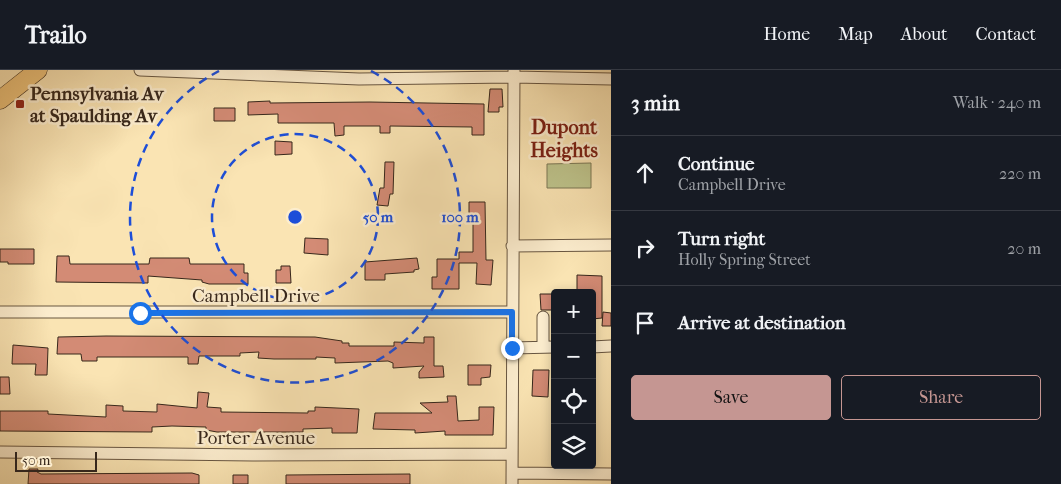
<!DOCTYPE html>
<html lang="en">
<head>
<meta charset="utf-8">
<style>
  :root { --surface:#171b24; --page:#242831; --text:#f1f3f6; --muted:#9ea1a6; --line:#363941; --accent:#c59692 }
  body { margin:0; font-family:"IM FELL French Canon",serif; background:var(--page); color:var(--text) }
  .controls { position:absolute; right:15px; bottom:15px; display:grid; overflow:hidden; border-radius:5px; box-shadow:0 2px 12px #0003 }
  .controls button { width:45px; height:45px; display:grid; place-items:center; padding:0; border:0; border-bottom:1px solid var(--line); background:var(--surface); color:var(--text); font:25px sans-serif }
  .scale { position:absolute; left:15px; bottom:12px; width:82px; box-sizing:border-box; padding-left:5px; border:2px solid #37271b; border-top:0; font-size:14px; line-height:18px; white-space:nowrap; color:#37271b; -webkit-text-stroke:4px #fcedce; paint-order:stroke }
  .stop { position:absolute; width:15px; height:15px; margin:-11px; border:4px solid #1a73e8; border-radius:50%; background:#fff }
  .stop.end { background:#1a73e8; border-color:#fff; box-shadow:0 1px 5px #0008 }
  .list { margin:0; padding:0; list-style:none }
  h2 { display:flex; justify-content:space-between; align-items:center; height:65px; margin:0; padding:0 20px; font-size:21px }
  h2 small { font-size:16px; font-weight:400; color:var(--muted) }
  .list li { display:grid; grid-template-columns:32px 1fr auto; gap:15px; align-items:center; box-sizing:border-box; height:75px; padding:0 20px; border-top:1px solid var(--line) }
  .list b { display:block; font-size:19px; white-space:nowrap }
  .list p { margin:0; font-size:16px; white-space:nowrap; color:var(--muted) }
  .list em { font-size:16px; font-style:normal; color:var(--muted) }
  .actions { display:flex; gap:10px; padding:15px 20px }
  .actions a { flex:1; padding:11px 0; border:1px solid var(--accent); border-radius:5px; text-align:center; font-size:18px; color:var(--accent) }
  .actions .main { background:var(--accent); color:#111 }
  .icon { flex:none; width:28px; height:28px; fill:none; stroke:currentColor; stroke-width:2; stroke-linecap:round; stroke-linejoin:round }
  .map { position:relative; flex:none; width:611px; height:414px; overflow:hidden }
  header { display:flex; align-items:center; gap:30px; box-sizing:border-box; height:70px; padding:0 25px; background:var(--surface); border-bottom:1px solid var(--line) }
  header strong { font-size:24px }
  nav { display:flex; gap:28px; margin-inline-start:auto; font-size:18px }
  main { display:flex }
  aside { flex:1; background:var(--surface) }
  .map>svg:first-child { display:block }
  .green { fill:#bec48c; stroke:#7a7654 }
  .building { fill:#d38b75; stroke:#37271b }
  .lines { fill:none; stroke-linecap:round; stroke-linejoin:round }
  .minor-casing { stroke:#685641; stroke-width:13 }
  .highway-casing { stroke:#37271b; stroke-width:19 }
  .minor { stroke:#fcedce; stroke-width:11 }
  .highway { stroke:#edc27a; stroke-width:18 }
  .route { stroke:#1a73e8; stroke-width:6 }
  .ring { fill:none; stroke:#1d4ed8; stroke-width:2.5; stroke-dasharray:9 6 }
  .poi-dot { fill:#8f2418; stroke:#fcedce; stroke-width:2 }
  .labels { text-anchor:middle; stroke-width:5; stroke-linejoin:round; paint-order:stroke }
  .poi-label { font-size:19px; font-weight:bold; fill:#37271b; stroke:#fcedce; text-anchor:start }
  .street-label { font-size:19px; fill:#37271b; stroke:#fcedce }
  .neighbourhood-label { font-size:20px; font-weight:bold; fill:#7a1f14; stroke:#fcedce }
  .centre { fill:#1d4ed8; stroke:#fcedce; stroke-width:2.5 }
  .ring-label { font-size:15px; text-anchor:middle; font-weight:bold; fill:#1d4ed8; stroke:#fcedce; stroke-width:5; stroke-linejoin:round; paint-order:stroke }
</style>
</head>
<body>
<header>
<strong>Trailo</strong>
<nav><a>Home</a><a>Map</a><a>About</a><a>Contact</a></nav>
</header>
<main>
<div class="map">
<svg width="611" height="414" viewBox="0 0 611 414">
  <rect width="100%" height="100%" fill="#fae4b3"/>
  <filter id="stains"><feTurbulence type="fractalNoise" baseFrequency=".004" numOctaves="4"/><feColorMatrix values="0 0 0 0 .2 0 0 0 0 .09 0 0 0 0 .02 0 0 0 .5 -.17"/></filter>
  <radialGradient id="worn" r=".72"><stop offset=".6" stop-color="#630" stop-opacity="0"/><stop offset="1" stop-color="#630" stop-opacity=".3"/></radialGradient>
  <path class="green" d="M591,93V118H547V94Z"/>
  <path class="building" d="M490,19H502L503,37H499V42H488Z
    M270,31V33L370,32L484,34V65H472V57L390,56V63H380V56H344V65L335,66L334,53H278V44L248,45V32Z
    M214,38H235V51H214Z
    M275,71L292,72V84L275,85Z
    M385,92H394L393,124H390L388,136L377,135L380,118H384Z
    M469,132H485L486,190H493L491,215L476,214L477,193H459V219H432V207H437V189H459V182H473V150H469Z
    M305,168L328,169V185L304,183Z
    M0,179H34V194H8V192H0Z
    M57,186H69L70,194H149L150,188H189L190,194H244V203H248V214H209L202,212V210L148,206V213L56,212Z
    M417,188L419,199L414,200V202L385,204V210H365V192Z
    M281,196H290L291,213H276V200H281Z
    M577,205L602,206V248L592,249V223H577Z
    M540,224H555V240H541Z
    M603,242L611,243V256H602Z
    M106,266L315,267L342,271V273H349V276H394V272L424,273V267H434V296H443L444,307L419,308V302L424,296L393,298V293L388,291L335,293V288L316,287V289H274L258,288L259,282L240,283V286H199L198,294H188V287H97V291H82L81,284H57L58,267Z
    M13,275L48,278L47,305H35L36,294H12Z
    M468,295H491L490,307L481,308V315H468Z
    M533,300H549L548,327L532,326Z
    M0,307H9L10,324H0Z
    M198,322L209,323L207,337L221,338V342L308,343V341H315V337L359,339L357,363H332V358L303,359V362H217L206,360V357L172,356L152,357V362L0,361V341H48V344L106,347V335L123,336V341L157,342V334L197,338Z
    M447,326H456L458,351L479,350V337H494L493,365H445V361L415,363V360L373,359L375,343H432L420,333L448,332Z
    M29,399H38L37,402L41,404L192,403L199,405V414H28Z
    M410,404V414H286V405Z
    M233,405H248V414H233Z"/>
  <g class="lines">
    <g class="minor-casing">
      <path id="minor" d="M140,0L359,9L514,7L611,9
        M512,176L611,175
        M0,242H512
        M543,247V277
        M592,277L611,276
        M512,278L555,277
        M0,382L253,385L512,384
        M512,403L611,404
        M512,414L514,1"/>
    </g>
    <g class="highway-casing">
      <path id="highway" d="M0,30L38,0"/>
    </g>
    <use href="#minor" class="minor"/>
    <use href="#highway" class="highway"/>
  </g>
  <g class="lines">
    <path class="route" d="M140,243L512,242V278"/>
  </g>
  <g class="ring">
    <circle cx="295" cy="147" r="83"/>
    <path d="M371 1A165 165 0 1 1 219 1"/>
  </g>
  <rect class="poi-dot" x="15" y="29" width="10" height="10" rx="2.5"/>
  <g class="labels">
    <g class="poi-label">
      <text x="30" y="30">Pennsylvania Av<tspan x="30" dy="22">at Spaulding Av</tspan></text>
    </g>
    <g class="street-label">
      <text x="256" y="232">Campbell Drive</text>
      <text x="256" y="374">Porter Avenue</text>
    </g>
    <g class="neighbourhood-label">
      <text x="564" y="64">Dupont<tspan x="564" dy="23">Heights</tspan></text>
    </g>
  </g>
  <circle cx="295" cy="147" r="8" class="centre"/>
  <g class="ring-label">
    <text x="378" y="152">50 m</text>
    <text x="460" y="152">100 m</text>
  </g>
  <rect width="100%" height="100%" filter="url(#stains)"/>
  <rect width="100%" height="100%" fill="url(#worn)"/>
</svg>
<div class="controls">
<button>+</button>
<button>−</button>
<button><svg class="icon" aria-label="locate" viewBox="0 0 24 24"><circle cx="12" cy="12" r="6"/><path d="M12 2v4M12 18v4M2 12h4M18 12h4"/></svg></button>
<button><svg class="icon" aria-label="layers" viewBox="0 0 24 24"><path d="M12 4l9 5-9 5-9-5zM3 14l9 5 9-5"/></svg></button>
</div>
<div class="scale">50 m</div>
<div class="stop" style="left:140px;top:243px"></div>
<div class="stop end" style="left:512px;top:278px"></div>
</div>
<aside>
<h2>3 min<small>Walk · 240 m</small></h2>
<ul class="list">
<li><svg class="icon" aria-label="ahead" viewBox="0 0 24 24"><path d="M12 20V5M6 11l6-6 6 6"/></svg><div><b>Continue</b><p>Campbell Drive</p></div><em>220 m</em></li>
<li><svg class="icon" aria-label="right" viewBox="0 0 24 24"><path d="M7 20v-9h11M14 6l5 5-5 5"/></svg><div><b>Turn right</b><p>Holly Spring Street</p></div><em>20 m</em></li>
<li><svg class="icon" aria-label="arrive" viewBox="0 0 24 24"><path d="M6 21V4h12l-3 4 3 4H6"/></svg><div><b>Arrive at destination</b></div></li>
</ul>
<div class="actions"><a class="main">Save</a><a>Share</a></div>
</aside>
</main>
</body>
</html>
